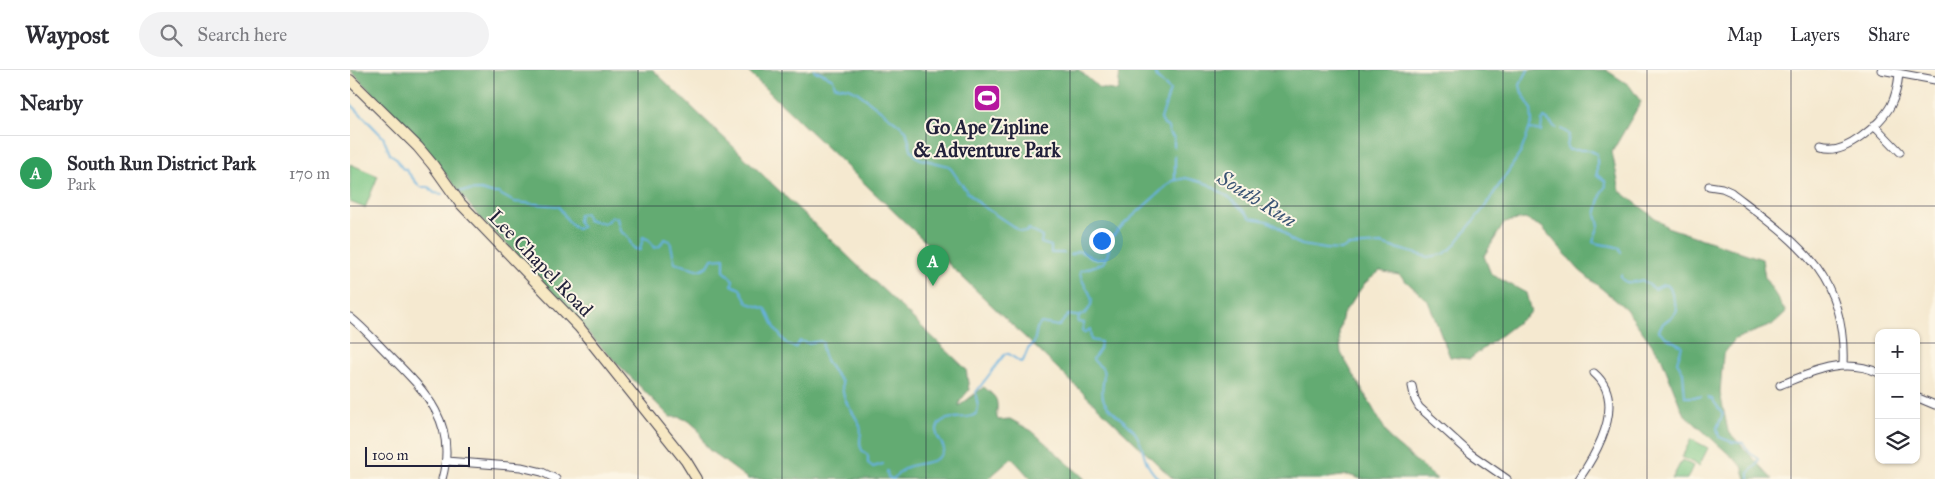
<!DOCTYPE html>
<html lang="en">
<head>
<meta charset="utf-8">
<style>
  :root { --surface:#fff; --page:#f2f2f3; --text:#2b2b33; --muted:#7c7c81; --line:#e1e1e2; --accent:#b5179e }
  body { margin:0; font-family:"IM FELL Great Primer",serif; background:var(--page); color:var(--text) }
  .controls { position:absolute; right:15px; bottom:15px; display:grid; overflow:hidden; border-radius:10px; box-shadow:0 1px 4px #0004 }
  .controls button { width:45px; height:45px; display:grid; place-items:center; padding:0; border:0; border-bottom:1px solid var(--line); background:var(--surface); color:var(--text); font:25px sans-serif }
  .scale { position:absolute; left:15px; bottom:12px; width:105px; box-sizing:border-box; padding-left:5px; border:2px solid #22223b; border-top:0; font-size:14px; line-height:18px; white-space:nowrap; color:#22223b; -webkit-text-stroke:4px #fcf5e5; paint-order:stroke }
  .you { position:absolute; left:751px; top:170px; width:18px; height:18px; margin:-12px; border:4px solid #fff; border-radius:50%; background:#1a73e8; box-shadow:0 0 0 8px #1a73e833 }
  .badge { display:grid; place-items:center; width:32px; height:32px; border-radius:50%; background:var(--accent); color:#fff; font-size:16px; font-weight:700 }
  .pin { position:absolute; translate:-50% -41px; filter:drop-shadow(0 1px 2px #0008) }
  .pin::after { content:''; position:absolute; top:26px; width:18px; height:15px; background:inherit; clip-path:polygon(0 0,100% 0,50% 100%) }
  .list { margin:0; padding:0; list-style:none }
  h2 { display:flex; justify-content:space-between; align-items:center; height:65px; margin:0; padding:0 20px; font-size:21px }
  h2 small { font-size:16px; font-weight:400; color:var(--muted) }
  .list li { display:grid; grid-template-columns:32px 1fr auto; gap:15px; align-items:center; box-sizing:border-box; height:75px; padding:0 20px; border-top:1px solid var(--line) }
  .list b { display:block; font-size:19px; white-space:nowrap }
  .list p { margin:0; font-size:16px; white-space:nowrap; color:var(--muted) }
  .list em { font-size:16px; font-style:normal; color:var(--muted) }
  .icon { flex:none; width:28px; height:28px; fill:none; stroke:currentColor; stroke-width:2; stroke-linecap:round; stroke-linejoin:round }
  .map { position:relative; flex:none; width:1585px; height:409px; overflow:hidden }
  header { display:flex; align-items:center; gap:30px; box-sizing:border-box; height:70px; padding:0 25px; background:var(--surface); border-bottom:1px solid var(--line) }
  header strong { font-size:24px }
  nav { display:flex; gap:28px; margin-inline-start:auto; font-size:18px }
  .search { width:350px; height:45px; background:var(--page); display:flex; align-items:center; gap:12px; box-sizing:border-box; padding:0 18px; border-radius:28px; color:var(--muted); font-size:19px }
  main { display:flex }
  aside { flex:1; background:var(--surface) }
  .map>svg:first-child { display:block }
  .green { fill:#7ac685; stroke:#4e7460 }
  .forest { fill:#63ab72; stroke:#426656 }
  .lines { fill:none; stroke-linecap:round; stroke-linejoin:round }
  .stream { stroke:#67b1df; stroke-width:2 }
  .street-casing { stroke:#424051; stroke-width:9 }
  .secondary-casing { stroke:#424051; stroke-width:12 }
  .street { stroke:#fff; stroke-width:7 }
  .secondary { stroke:#f7e8c3; stroke-width:10 }
  .grid { fill:none; stroke:#22223b; stroke-width:1; stroke-opacity:0.55 }
  .labels { text-anchor:middle; stroke-width:4; stroke-linejoin:round; paint-order:stroke }
  .poi-label { font-size:20px; font-weight:bold; fill:#22223b; stroke:#fcf5e5 }
  .street-label { font-size:20px; fill:#22223b; stroke:#fcf5e5 }
  .water-label { font-size:21px; font-style:italic; fill:#3a5474; stroke:#fcf5e5 }
</style>
</head>
<body>
<header>
<strong>Waypost</strong>
<div class="search"><svg class="icon" aria-label="search" viewBox="0 0 24 24"><circle cx="10" cy="10" r="6"/><path d="M15 15l6 6"/></svg>Search here</div>
<nav><a>Map</a><a>Layers</a><a>Share</a></nav>
</header>
<main>
<aside>
<h2>Nearby<small></small></h2>
<ul class="list">
<li><span class="badge" style="background:#2e9e5b">A</span><div><b>South Run District Park</b><p>Park</p></div><em>170 m</em></li>
</ul>
</aside>
<div class="map">
<svg width="1585" height="409" viewBox="0 0 1585 409">
  <rect width="100%" height="100%" fill="#fcf5e5"/>
  <filter id="ink" filterUnits="userSpaceOnUse"><feTurbulence type="fractalNoise" baseFrequency=".02" numOctaves="2"/><feDisplacementMap in="SourceGraphic" scale="10" xChannelSelector="R" yChannelSelector="G"/><feConvolveMatrix kernelMatrix="1 2 1 2 8 2 1 2 1" color-interpolation-filters="sRGB"/></filter>
  <filter id="wash" filterUnits="userSpaceOnUse"><feTurbulence type="fractalNoise" baseFrequency=".0096" numOctaves="4" result="noise"/><feDisplacementMap in="SourceGraphic" scale="20" xChannelSelector="R" yChannelSelector="G"/><feGaussianBlur stdDeviation="1.12" result="paint"/><feColorMatrix in="noise" values="0 0 0 0 0 0 0 0 0 0 0 0 0 0 0 0 0 1.4 0 .05"/><feComposite in="paint" operator="in"/></filter>
  <g filter="url(#wash)">
    <rect width="100%" height="100%" fill="#f5e9d0"/>
    <path class="green" d="M0,94L28,106L15,138L0,132Z
      M1341,369L1358,378L1349,396L1332,387Z
      M1332,390L1343,396L1337,409H1322Z"/>
    <path class="forest" d="M0,0H303L616,299L619,320L610,331L609,336L634,317C639,322 647,326 647,334C648,341 645,343 648,350L660,349L682,361L735,409H681L662,388L638,409H398L359,380L354,373L348,359L339,351L329,347H320L250,276L174,191L128,146L77,80Z
      M396,0H729L749,18L768,21L770,0H1256L1279,15L1291,32L1262,82L1270,121L1317,157L1412,189L1415,208L1436,242L1422,255L1385,269L1373,285L1370,323L1378,361L1422,409H1396L1392,396L1333,343L1311,287L1275,238L1229,200L1192,157L1175,149L1155,152L1134,186L1141,204L1176,223L1181,242L1120,289L1100,287L1078,231L1049,205L1030,201L1015,213L993,244L989,263L991,283L1041,370L1087,409H1012L998,405L972,409H823Z"/>
    <g class="lines">
      <path class="stream" d="M464,0L465,2H470L483,9L485,16L499,18L507,22L556,60L561,79L565,86L571,89L599,96L617,122L631,135L670,161L676,162L679,159L692,167L691,173L701,176V183H714
        M804,0L807,8L820,20L811,49L814,55L818,57L819,62L824,68V77
        M0,33L33,67L40,84L46,88L52,98L56,100L70,117H79L84,123L92,124
        M1180,59L1191,61L1192,51L1194,48C1200,50 1201,55 1206,58
        M1211,59L1219,64L1217,77L1219,80H1239L1247,84V105L1255,111L1256,116L1252,121L1246,145L1249,155L1243,172C1251,176 1261,174 1269,178L1271,183
        M825,86V110
        M110,121L131,120L141,123H148L164,132L208,136C215,144 217,154 227,159L232,157L228,151L229,145L235,143L238,150L241,151L255,153L262,147L267,148L270,161C272,163 275,164 277,166C282,172 279,179 290,180L293,167L299,170L304,178L310,176L314,169L320,171L325,193L350,200L358,196L362,189L374,188V201L383,210L382,215L390,219L398,233L416,239L426,260L436,273L445,278L450,271L458,273L470,271L473,273C469,285 484,303 492,312C492,334 503,339 510,356C513,364 507,373 512,380C513,382 516,383 518,386V393L523,397L533,394
        M720,185L729,181L747,190L757,187
        M1271,205V208C1277,215 1285,212 1292,210L1305,219L1313,215H1317L1320,218L1327,240C1323,250 1312,249 1309,261L1317,268L1332,276L1327,292L1333,302L1335,327H1351
        M729,246L728,252L734,253L732,260L734,263L740,259L741,270L751,272L750,279L743,289C745,294 751,295 753,300C756,309 749,320 754,331C758,341 777,351 784,361C797,379 789,390 809,409
        M1358,328L1362,329L1373,344L1367,358L1369,367L1382,372L1393,373L1400,383L1409,389L1407,395L1399,402V409
        M537,401L538,407L542,409
        M543,409C547,405 551,401 555,398C569,391 588,396 594,379C593,373 588,370 587,365C584,338 621,354 627,342C630,336 625,329 626,322L655,284H659L670,292L673,291L678,279L684,273L687,258L691,253L708,256L710,255L718,245C721,245 726,247 730,246C737,244 744,234 741,227C738,217 730,212 730,201L753,193L757,187L761,168L772,156L822,111L836,108L858,114L881,129L901,148L917,151L928,157L941,170L952,175L976,179L991,180L998,176L1031,174L1078,187L1094,184L1102,178L1134,138L1171,82L1182,51L1181,38L1172,23L1170,15L1178,0"/>
    </g>
  </g>
  <g filter="url(#ink)">
    <g class="lines">
      <g class="street-casing">
        <path id="street" d="M1531,0L1585,10
          M1524,55L1550,82
          M1471,79C1494,87 1531,54 1541,35C1546,25 1548,14 1549,4
          M1359,116L1372,118L1381,122C1446,172 1497,204 1493,295
          M0,247C14,258 26,272 39,285C75,321 108,353 92,409
          M1430,315C1463,302 1494,287 1529,303
          M1062,316L1065,330L1069,337L1121,384L1157,409
          M1566,327L1585,335
          M96,391L171,397L192,402L206,409
          M1229,409C1248,381 1277,331 1244,303"/>
      </g>
      <g class="secondary-casing">
        <path id="secondary" d="M0,10L68,77L83,95L110,133L229,257L336,391L347,409"/>
      </g>
      <use href="#street" class="street"/>
      <use href="#secondary" class="secondary"/>
    </g>
  </g>
  <path class="grid" d="M144,0V409M288,0V409M432,0V409M576,0V409M720,0V409M865,0V409M1009,0V409M1153,0V409M1297,0V409M1441,0V409M0,136H1585M0,273H1529M1566,273H1585"/>
  <defs>
    <g id="stadium-square" transform="scale(1.4375)"><rect x="-9" y="-9" width="18" height="18" rx="4" fill="#b5179e" stroke="#fcf5e5"/><path d="M0-5a6.5 5 0 1 0 0 10a6.5 5 0 1 0 0-10ZM-3.5-1.8h7v3.6h-7Z" fill="#fff"/></g>
  </defs>
  <g fill-rule="evenodd">
    <use href="#stadium-square" x="637" y="28"/>
  </g>
  <g class="labels">
    <g class="poi-label">
      <text x="637" y="64">Go Ape Zipline<tspan x="637" dy="23">&amp; Adventure Park</tspan></text>
    </g>
    <g class="street-label">
      <text transform="translate(191 193) rotate(46)" y="7">Lee Chapel Road</text>
    </g>
    <g class="water-label">
      <text transform="translate(907 129) rotate(32)" y="7">South Run</text>
    </g>
  </g>
</svg>
<div class="controls">
<button>+</button>
<button>−</button>
<button><svg class="icon" aria-label="layers" viewBox="0 0 24 24"><path d="M12 4l9 5-9 5-9-5zM3 14l9 5 9-5"/></svg></button>
</div>
<div class="scale">100 m</div>
<div class="you"></div>
<div class="pin badge" style="left:583px;top:216px;background:#2e9e5b">A</div>
</div>
</main>
</body>
</html>
